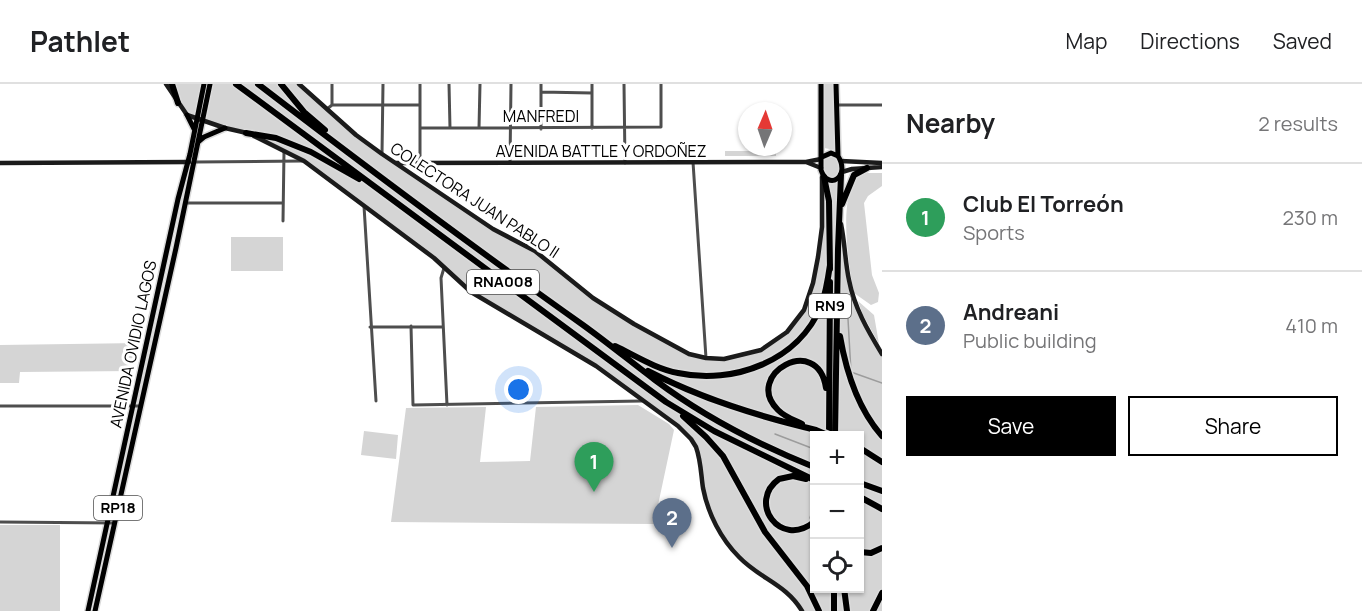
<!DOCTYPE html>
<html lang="en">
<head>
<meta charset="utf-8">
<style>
  :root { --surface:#fff; --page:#f2f2f2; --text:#202124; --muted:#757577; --line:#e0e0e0; --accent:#000 }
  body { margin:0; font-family:Manrope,sans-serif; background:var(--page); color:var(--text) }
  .controls { position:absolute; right:18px; bottom:18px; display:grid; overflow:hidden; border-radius:0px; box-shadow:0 2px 4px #0004 }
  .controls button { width:54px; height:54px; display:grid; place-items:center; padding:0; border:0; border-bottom:2px solid var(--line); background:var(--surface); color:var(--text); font:30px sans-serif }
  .compass { position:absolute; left:738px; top:18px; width:54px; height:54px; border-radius:50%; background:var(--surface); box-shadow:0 2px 4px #0004; rotate:2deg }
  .you { position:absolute; left:519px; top:306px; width:21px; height:21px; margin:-15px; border:4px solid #fff; border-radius:50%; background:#1a73e8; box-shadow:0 0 0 9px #1a73e833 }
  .badge { display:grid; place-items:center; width:39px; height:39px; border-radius:50%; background:var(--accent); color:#fff; font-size:20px; font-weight:700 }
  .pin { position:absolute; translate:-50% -50px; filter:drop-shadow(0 2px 3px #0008) }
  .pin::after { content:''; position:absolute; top:32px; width:21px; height:18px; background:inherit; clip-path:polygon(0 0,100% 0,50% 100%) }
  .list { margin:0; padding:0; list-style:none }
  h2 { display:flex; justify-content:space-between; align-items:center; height:78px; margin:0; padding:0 24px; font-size:26px }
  h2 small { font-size:20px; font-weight:400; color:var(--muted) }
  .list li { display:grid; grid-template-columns:39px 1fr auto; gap:18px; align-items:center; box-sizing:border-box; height:108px; padding:0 24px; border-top:2px solid var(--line) }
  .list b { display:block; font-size:22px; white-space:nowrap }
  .list p { margin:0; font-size:20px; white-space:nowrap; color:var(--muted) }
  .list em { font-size:20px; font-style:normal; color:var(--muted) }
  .actions { display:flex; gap:12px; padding:18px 24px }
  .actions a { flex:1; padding:14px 0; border:2px solid var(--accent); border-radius:0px; text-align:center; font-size:21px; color:var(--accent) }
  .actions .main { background:var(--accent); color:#fff }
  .icon { flex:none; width:33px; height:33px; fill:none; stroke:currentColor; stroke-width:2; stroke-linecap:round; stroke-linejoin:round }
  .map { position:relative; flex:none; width:882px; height:527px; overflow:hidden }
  header { display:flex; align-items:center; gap:36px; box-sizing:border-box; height:84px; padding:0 30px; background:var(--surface); border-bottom:2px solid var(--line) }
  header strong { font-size:28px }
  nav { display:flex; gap:33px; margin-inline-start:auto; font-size:21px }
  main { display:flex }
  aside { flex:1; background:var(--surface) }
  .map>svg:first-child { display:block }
  .green { fill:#d5d5d5; fill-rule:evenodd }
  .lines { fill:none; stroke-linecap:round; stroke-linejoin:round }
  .stream { stroke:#9c9c9c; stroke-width:1.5 }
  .primary-casing { stroke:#dbdbdb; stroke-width:8 }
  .highway-casing { stroke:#dbdbdb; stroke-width:9 }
  .street { stroke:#4e4e4e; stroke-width:3 }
  .secondary { stroke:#1b1b1b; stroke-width:4.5 }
  .primary { stroke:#000; stroke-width:5 }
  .highway { stroke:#000; stroke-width:6 }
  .highway-bridge-casing { stroke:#dbdbdb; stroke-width:9; stroke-linecap:butt }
  .highway-bridge { stroke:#000; stroke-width:6 }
  .labels { text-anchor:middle; stroke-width:6; stroke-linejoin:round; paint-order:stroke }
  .shield { fill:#fff; stroke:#4c4c4c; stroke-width:1.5 }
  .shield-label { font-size:15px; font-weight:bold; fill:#000 }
  .street-label { font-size:16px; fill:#000; stroke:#fff }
</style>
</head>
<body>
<header>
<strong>Pathlet</strong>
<nav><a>Map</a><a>Directions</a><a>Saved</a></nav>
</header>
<main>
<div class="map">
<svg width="882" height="527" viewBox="0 0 882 527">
  <rect width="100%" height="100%" fill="#fff"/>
  <path class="green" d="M166,0H299L356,51L493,145L536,167L593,215L689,270L724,275L761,266L795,239L809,213L822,143L821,75L831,69L841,77L839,131L853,213L882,270V527H802L794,515L740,474L721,450L708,421L696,363L678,342L596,282L471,208L434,174L304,77L273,60L187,31ZM814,352H860V504H814Z
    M824,0H833L835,66L824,64Z
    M725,67H776V72H725Z
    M864,89H882V102L868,112L864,119L872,191L879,209L878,218L871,221L854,209C849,186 835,99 864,89Z
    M231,153H283V187H231Z
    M858,217L874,231L879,260L863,231Z
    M140,259L133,287L20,288L19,299H0V261Z
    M638,321L669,340L674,346L654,440L391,438L406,324L486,323L480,378L530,377L536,323Z
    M364,347L398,351L396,375L361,371Z
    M0,441H60V527H0Z"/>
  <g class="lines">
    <path class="stream" d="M848,235L851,288L882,299
      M775,350L814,365
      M810,434L814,420
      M813,445L814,450
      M821,504L823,506"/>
    <g class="primary-casing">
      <path id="primary" d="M821,0V86C828,107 851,93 838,72L831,69L822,73
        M836,0L838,72
        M187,31L194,45
        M198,58L204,53L225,44
        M88,527L178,115L190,70L204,0
        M95,527L176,164L210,0"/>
    </g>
    <g class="highway-casing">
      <path id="highway" d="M172,0L178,19
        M236,0L666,318L714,347L814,396
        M258,0C365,82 473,163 583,241C608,259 631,278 655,296C703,332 759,361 814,383
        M281,0L304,28L325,46
        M246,49L276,54L311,68L359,95
        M824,93L829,117L830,185
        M842,120L854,91L867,84
        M840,252C846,287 858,325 882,352
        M615,262C636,272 656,285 678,289C733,301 799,277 821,222C826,209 828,195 830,181
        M648,287C702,315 757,332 816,346
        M683,332L706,353L723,372L765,448L807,502L819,527
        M802,340C794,336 785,333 778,326C742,291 818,248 826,304
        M829,352L830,198
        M835,352L838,165L841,91
        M860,364L882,378
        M806,395L793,392L779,395C747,418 780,465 814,438
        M860,399L882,407
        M860,413L882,425
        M860,468L871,469L882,464
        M834,504V527
        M844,504L847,527
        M873,527L882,509"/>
    </g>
    <path class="street" d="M449,0L450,44
      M624,0L625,79
      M541,8L592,9
      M332,21H420
      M837,21H882
      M327,25L332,21V0
      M420,44L661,43V0
      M479,44L480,0
      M592,44V0
      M541,45V0
      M382,70L383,0
      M195,78L302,77
      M420,78V0
      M693,78L706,274
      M510,79L511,0
      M185,119H283
      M364,122L376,317
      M283,137L284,68
      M444,184L441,194L447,321
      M411,242L413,321L642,317
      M370,243H443
      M0,322H141
      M0,438L115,439"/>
    <path class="secondary" d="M166,0L187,31L225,44L247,49
      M299,0L356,51L382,70L493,145L535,167L593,214L634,240L689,270L706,274L724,275L761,266L787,248L804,226L813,199L818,173L822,143V93
      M254,52L304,77L434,174L471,208L596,282L678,342L691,355L696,363C701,377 701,391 703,404C708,430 721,455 739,473C760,495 786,500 802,527
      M841,77L882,79
      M806,78L821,84
      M0,79L189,78
      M396,79L806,78L821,75
      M842,88L852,85L882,83
      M841,140C845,159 845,178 849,196C854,223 868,247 882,270"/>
    <use href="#primary" class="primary"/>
    <use href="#highway" class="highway"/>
    <g class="highway-bridge-casing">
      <path id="highway-bridge" d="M816,346L830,352"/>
    </g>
    <use href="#highway-bridge" class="highway-bridge"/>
  </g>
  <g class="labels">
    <g class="shield">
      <rect x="467" y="186" width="72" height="24" rx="4.5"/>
      <rect x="809" y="210" width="42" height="24" rx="4.5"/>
      <rect x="94" y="412" width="48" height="24" rx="4.5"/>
    </g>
    <g class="shield-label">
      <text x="503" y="203">RNA008</text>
      <text x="830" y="227">RN9</text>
      <text x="118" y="429">RP18</text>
    </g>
    <g class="street-label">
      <text x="541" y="38">MANFREDI</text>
      <text x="601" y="73">AVENIDA BATTLE Y ORDOÑEZ</text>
      <text transform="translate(475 116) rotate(33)" y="6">COLECTORA JUAN PABLO II</text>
      <text transform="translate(133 260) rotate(-78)" y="6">AVENIDA OVIDIO LAGOS</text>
    </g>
  </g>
</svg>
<div class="controls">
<button>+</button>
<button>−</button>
<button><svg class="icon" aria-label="locate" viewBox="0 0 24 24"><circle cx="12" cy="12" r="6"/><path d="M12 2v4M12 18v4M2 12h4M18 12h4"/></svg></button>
</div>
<svg class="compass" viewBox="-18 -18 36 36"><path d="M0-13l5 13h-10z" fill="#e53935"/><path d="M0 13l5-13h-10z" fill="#757577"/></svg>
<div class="you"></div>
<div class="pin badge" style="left:594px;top:408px;background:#2e9e5b">1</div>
<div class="pin badge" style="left:672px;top:464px;background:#5c6f8a">2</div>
</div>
<aside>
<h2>Nearby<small>2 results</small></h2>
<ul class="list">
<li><span class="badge" style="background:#2e9e5b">1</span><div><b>Club El Torreón</b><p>Sports</p></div><em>230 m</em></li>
<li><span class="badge" style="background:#5c6f8a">2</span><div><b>Andreani</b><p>Public building</p></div><em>410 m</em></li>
</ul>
<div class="actions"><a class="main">Save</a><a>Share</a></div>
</aside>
</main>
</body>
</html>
